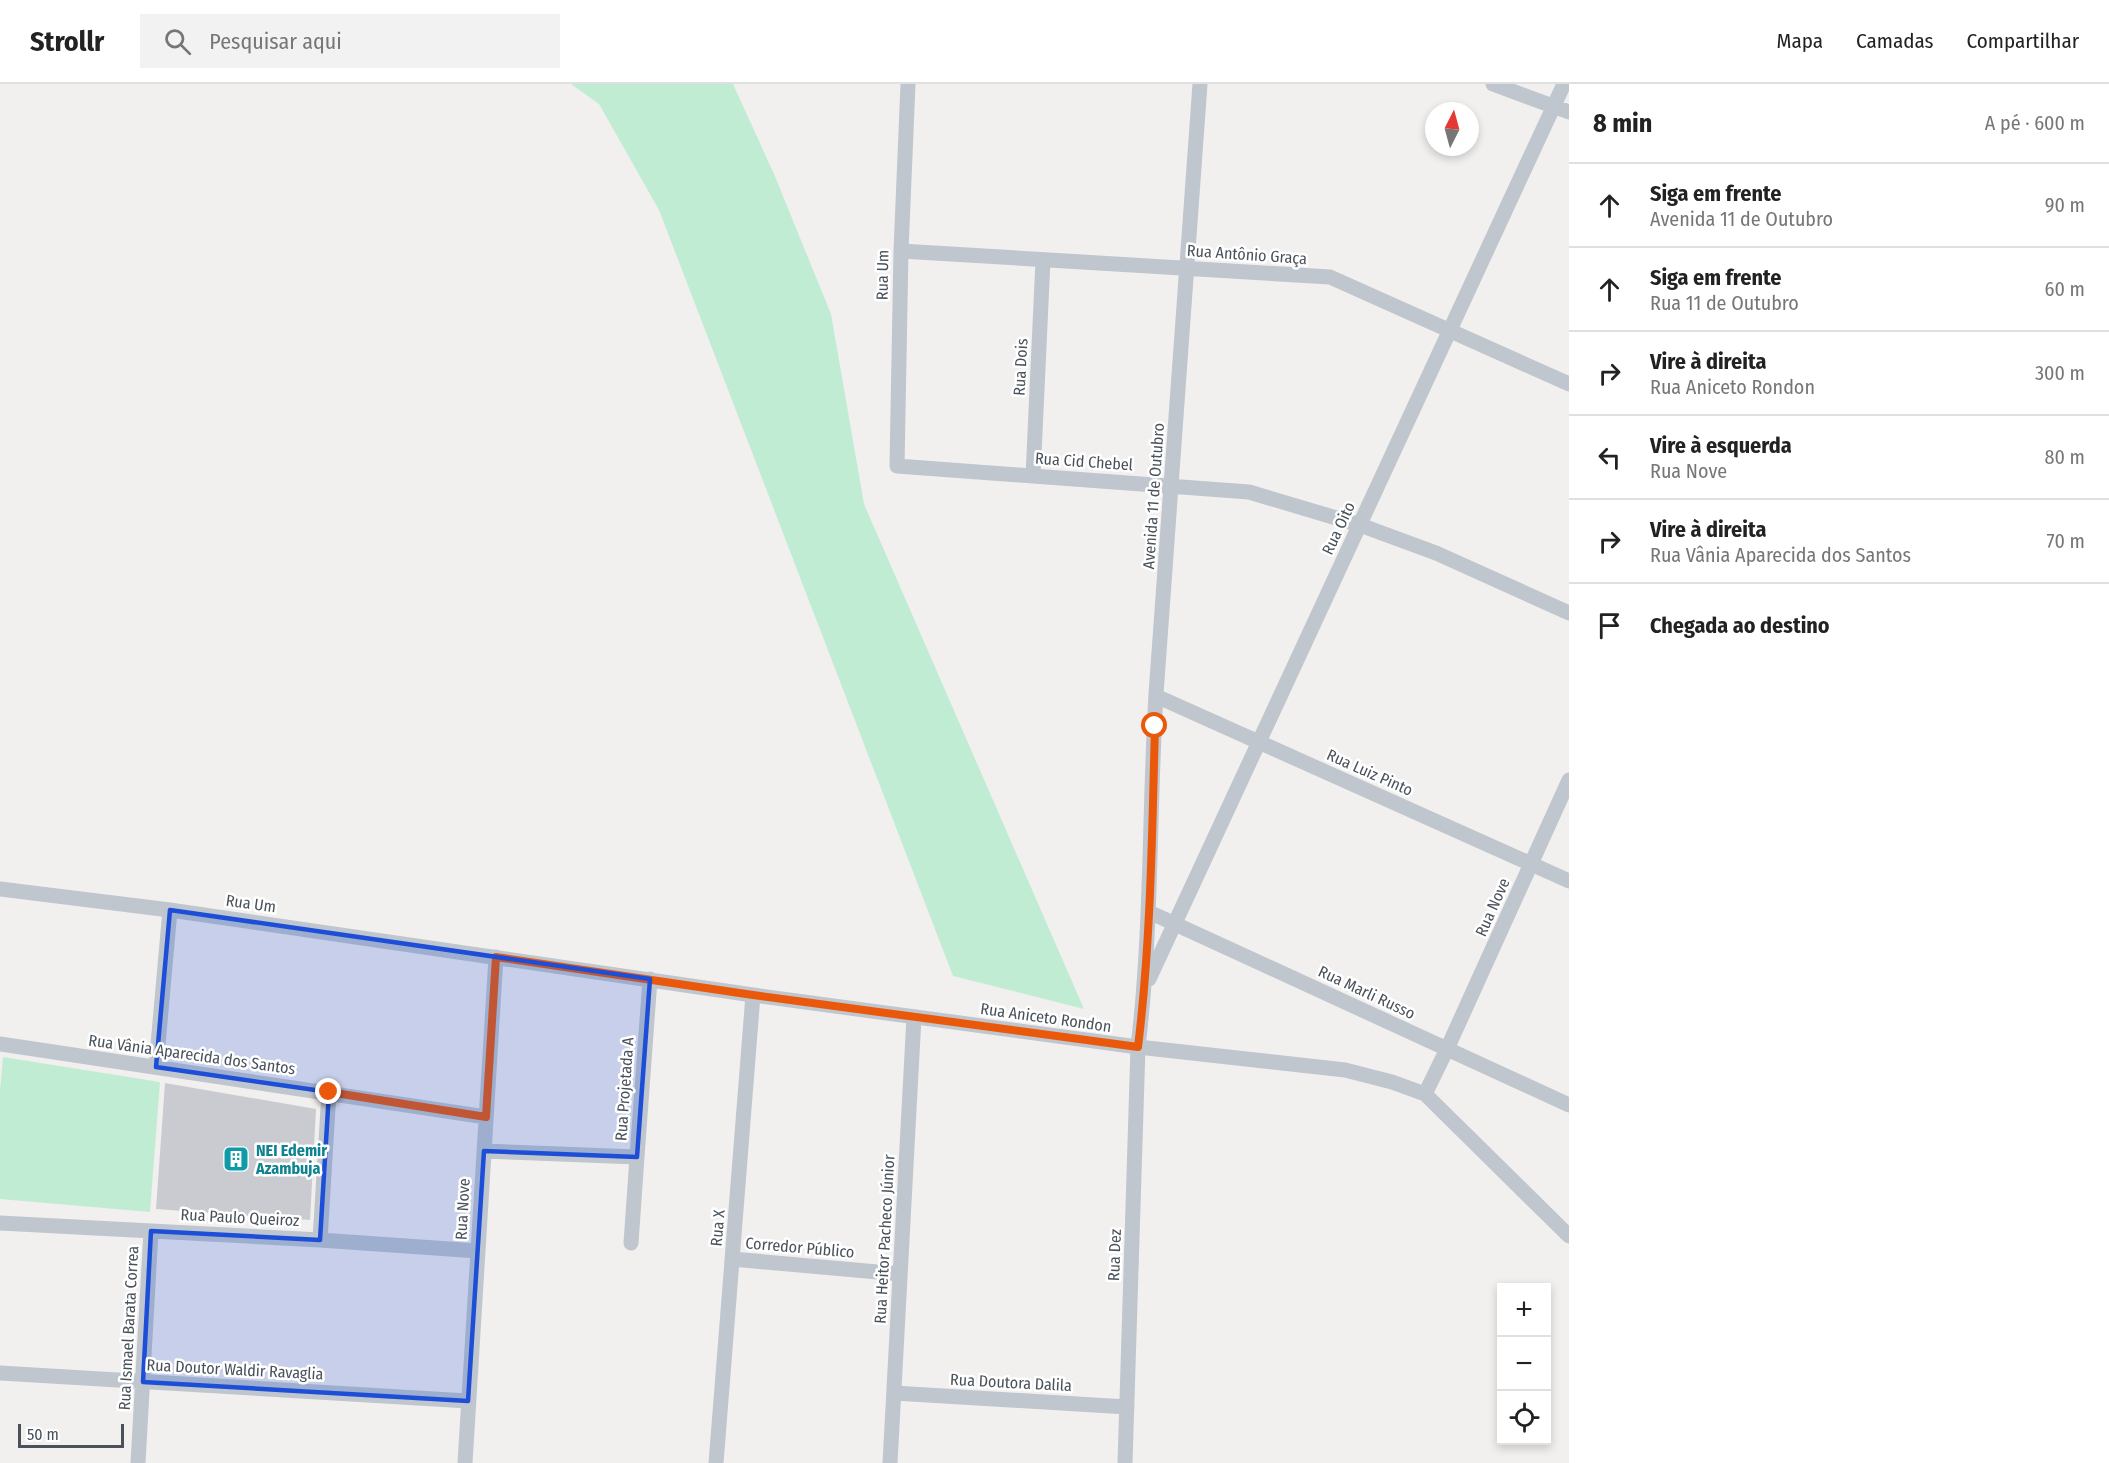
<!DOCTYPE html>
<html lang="pt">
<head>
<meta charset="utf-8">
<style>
  :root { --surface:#fff; --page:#f2f2f2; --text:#222; --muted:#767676; --line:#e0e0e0 }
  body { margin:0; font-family:"Fira Sans Condensed",sans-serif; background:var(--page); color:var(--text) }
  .controls { position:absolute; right:18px; bottom:18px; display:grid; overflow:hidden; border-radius:0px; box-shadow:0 3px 9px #0003 }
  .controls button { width:54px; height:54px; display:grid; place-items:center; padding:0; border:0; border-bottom:2px solid var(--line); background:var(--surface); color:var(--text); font:30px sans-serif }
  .compass { position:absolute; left:1425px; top:18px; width:54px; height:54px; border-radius:50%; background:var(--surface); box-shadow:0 3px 9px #0003; rotate:6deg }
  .scale { position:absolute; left:18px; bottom:15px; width:106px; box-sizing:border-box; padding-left:6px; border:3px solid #49525b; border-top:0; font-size:16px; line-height:21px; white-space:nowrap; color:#49525b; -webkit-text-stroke:4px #fff; paint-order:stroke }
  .stop { position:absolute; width:18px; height:18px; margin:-14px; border:4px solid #ea580c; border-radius:50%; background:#fff }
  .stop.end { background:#ea580c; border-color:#fff; box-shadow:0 2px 6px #0008 }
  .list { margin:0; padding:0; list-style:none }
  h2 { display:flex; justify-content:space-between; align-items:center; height:78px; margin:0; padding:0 24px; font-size:26px }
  h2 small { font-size:20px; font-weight:400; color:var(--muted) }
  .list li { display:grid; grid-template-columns:39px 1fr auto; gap:18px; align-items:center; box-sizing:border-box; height:84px; padding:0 24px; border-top:2px solid var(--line) }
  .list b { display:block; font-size:22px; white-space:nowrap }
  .list p { margin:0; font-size:20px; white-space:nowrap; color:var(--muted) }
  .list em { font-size:20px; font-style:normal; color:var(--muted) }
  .icon { flex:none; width:33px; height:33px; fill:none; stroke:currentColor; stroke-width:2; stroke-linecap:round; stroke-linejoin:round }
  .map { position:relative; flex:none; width:1569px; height:1379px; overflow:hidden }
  header { display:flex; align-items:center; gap:36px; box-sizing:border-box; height:84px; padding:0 30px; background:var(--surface); border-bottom:2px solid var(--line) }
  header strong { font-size:28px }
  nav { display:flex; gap:33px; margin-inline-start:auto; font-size:21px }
  .search { width:420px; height:54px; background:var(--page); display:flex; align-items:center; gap:15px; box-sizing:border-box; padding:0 21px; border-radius:0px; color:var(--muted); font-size:22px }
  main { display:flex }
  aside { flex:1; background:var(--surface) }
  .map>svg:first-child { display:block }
  .green { fill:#c1ecd4 }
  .building { fill:#cacbd1 }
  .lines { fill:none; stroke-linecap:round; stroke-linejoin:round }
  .minor { stroke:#bfc6cd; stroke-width:15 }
  .route { stroke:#ea580c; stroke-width:8 }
  .marked { fill:#1d4ed8; fill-opacity:0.2; stroke:#1d4ed8; stroke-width:4.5; stroke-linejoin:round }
  .labels { text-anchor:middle; stroke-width:5; stroke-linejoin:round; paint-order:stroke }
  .street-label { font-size:16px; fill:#49525b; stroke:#fff }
  .culture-label { font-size:16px; font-weight:bold; fill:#0d838f; stroke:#fff; text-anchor:start }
</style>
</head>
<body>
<header>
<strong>Strollr</strong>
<div class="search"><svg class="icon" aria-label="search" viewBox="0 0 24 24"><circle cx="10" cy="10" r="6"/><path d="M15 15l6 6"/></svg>Pesquisar aqui</div>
<nav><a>Mapa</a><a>Camadas</a><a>Compartilhar</a></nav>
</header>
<main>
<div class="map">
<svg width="1569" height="1379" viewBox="0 0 1569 1379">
  <rect width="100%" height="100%" fill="#f2efef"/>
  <path class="green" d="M571,0H733L774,90L831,230L864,420L1084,925L953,892L659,126L599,20Z
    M3,973L160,998L150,1128L0,1115V1007Z"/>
  <path class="building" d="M165,999L316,1025L310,1136L156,1125Z"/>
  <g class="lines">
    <path class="minor" d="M908,0L901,167L897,382L1249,408L1360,441L1436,469L1569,529
      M1493,0L1569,28
      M901,167L1330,193L1569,300
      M1033,392L1043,176
      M1156,612L1569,797
      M0,805L170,826L753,911L1138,963L1345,986L1392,998L1425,1010L1569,1152
      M1149,828L1569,1021
      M1149,895L1564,0
      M0,960L486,1033
      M156,983L170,826
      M1425,1010L1447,965L1569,696
      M484,1067L637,1073L650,895
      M0,1139L320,1156L478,1167
      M320,1156L329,1008
      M631,1159L637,1073
      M732,1175L900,1190
      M0,1289L468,1317
      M894,1309L1127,1323
      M138,1379L151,1147
      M465,1379L496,873
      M716,1379L753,911
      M890,1379L914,933
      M1125,1379L1138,963C1152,846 1149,728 1156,610C1169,406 1186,203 1200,0"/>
  </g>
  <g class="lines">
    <path class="route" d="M329,1008L486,1033L496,873L753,911L1138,963C1151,857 1152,749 1155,642"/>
  </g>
  <path class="marked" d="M170,826L650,895L637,1073L484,1067L468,1317L143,1298L151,1147L320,1156L329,1008L156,983Z"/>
  <defs>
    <g id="building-square" transform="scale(1.35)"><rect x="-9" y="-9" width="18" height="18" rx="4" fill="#0f9aa8" stroke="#fff"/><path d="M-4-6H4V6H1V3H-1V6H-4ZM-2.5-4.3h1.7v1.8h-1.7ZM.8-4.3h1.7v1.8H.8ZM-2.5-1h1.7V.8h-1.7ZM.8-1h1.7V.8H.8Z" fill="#fff"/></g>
  </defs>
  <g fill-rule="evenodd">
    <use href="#building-square" x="236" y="1075"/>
  </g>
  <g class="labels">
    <g class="street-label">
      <text transform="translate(1247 170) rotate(4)" y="6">Rua Antônio Graça</text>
      <text transform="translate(882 191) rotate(-89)" y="6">Rua Um</text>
      <text transform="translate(1020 283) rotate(-87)" y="6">Rua Dois</text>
      <text transform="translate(1084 377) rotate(4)" y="6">Rua Cid Chebel</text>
      <text transform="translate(1153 412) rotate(-86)" y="6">Avenida 11 de Outubro</text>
      <text transform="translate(1338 444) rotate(-65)" y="6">Rua Oito</text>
      <text transform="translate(1370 688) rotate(24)" y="6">Rua Luiz Pinto</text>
      <text transform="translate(251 819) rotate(8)" y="6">Rua Um</text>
      <text transform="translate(1492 823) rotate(-66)" y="6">Rua Nove</text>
      <text transform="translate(1367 908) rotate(25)" y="6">Rua Marli Russo</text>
      <text transform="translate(1046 933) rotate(8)" y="6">Rua Aniceto Rondon</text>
      <text transform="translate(192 970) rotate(8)" y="6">Rua Vânia Aparecida dos Santos</text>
      <text transform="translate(624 1005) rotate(-86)" y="6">Rua Projetada A</text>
      <text transform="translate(462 1125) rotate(-87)" y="6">Rua Nove</text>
      <text transform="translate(240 1133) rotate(3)" y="6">Rua Paulo Queiroz</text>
      <text transform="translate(717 1144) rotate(-85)" y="6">Rua X</text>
      <text transform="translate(884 1155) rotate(-87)" y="6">Rua Heitor Pacheco Júnior</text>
      <text transform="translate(800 1163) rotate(5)" y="6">Corredor Público</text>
      <text transform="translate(1114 1171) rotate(-88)" y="6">Rua Dez</text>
      <text transform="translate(128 1244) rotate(-87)" y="6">Rua Ismael Barata Correa</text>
      <text transform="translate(235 1285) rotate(3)" y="6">Rua Doutor Waldir Ravaglia</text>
      <text transform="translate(1011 1298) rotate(3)" y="6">Rua Doutora Dalila</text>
    </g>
    <g class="culture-label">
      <text x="256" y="1072">NEI Edemir<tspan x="256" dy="18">Azambuja</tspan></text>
    </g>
  </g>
</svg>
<div class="controls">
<button>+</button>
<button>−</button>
<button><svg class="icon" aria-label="locate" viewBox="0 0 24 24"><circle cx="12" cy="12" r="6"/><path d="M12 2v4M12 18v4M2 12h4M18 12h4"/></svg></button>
</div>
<svg class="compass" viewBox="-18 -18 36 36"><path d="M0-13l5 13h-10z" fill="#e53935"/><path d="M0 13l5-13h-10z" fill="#767676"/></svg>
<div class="scale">50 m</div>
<div class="stop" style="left:1155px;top:642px"></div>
<div class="stop end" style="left:329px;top:1008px"></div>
</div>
<aside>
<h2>8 min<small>A pé · 600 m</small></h2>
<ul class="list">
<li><svg class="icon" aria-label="ahead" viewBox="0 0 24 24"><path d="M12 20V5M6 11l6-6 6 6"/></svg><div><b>Siga em frente</b><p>Avenida 11 de Outubro</p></div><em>90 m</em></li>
<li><svg class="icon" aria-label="ahead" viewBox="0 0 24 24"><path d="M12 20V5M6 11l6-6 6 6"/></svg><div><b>Siga em frente</b><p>Rua 11 de Outubro</p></div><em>60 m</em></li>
<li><svg class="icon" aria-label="right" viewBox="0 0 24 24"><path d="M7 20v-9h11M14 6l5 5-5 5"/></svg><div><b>Vire à direita</b><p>Rua Aniceto Rondon</p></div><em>300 m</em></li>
<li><svg class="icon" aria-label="left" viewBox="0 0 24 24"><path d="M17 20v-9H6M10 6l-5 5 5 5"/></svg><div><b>Vire à esquerda</b><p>Rua Nove</p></div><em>80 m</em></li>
<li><svg class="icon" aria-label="right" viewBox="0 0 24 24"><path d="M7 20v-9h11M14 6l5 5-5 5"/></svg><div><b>Vire à direita</b><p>Rua Vânia Aparecida dos Santos</p></div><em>70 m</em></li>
<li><svg class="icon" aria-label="arrive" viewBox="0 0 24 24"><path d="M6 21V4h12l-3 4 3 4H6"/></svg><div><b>Chegada ao destino</b></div></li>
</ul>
</aside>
</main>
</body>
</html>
